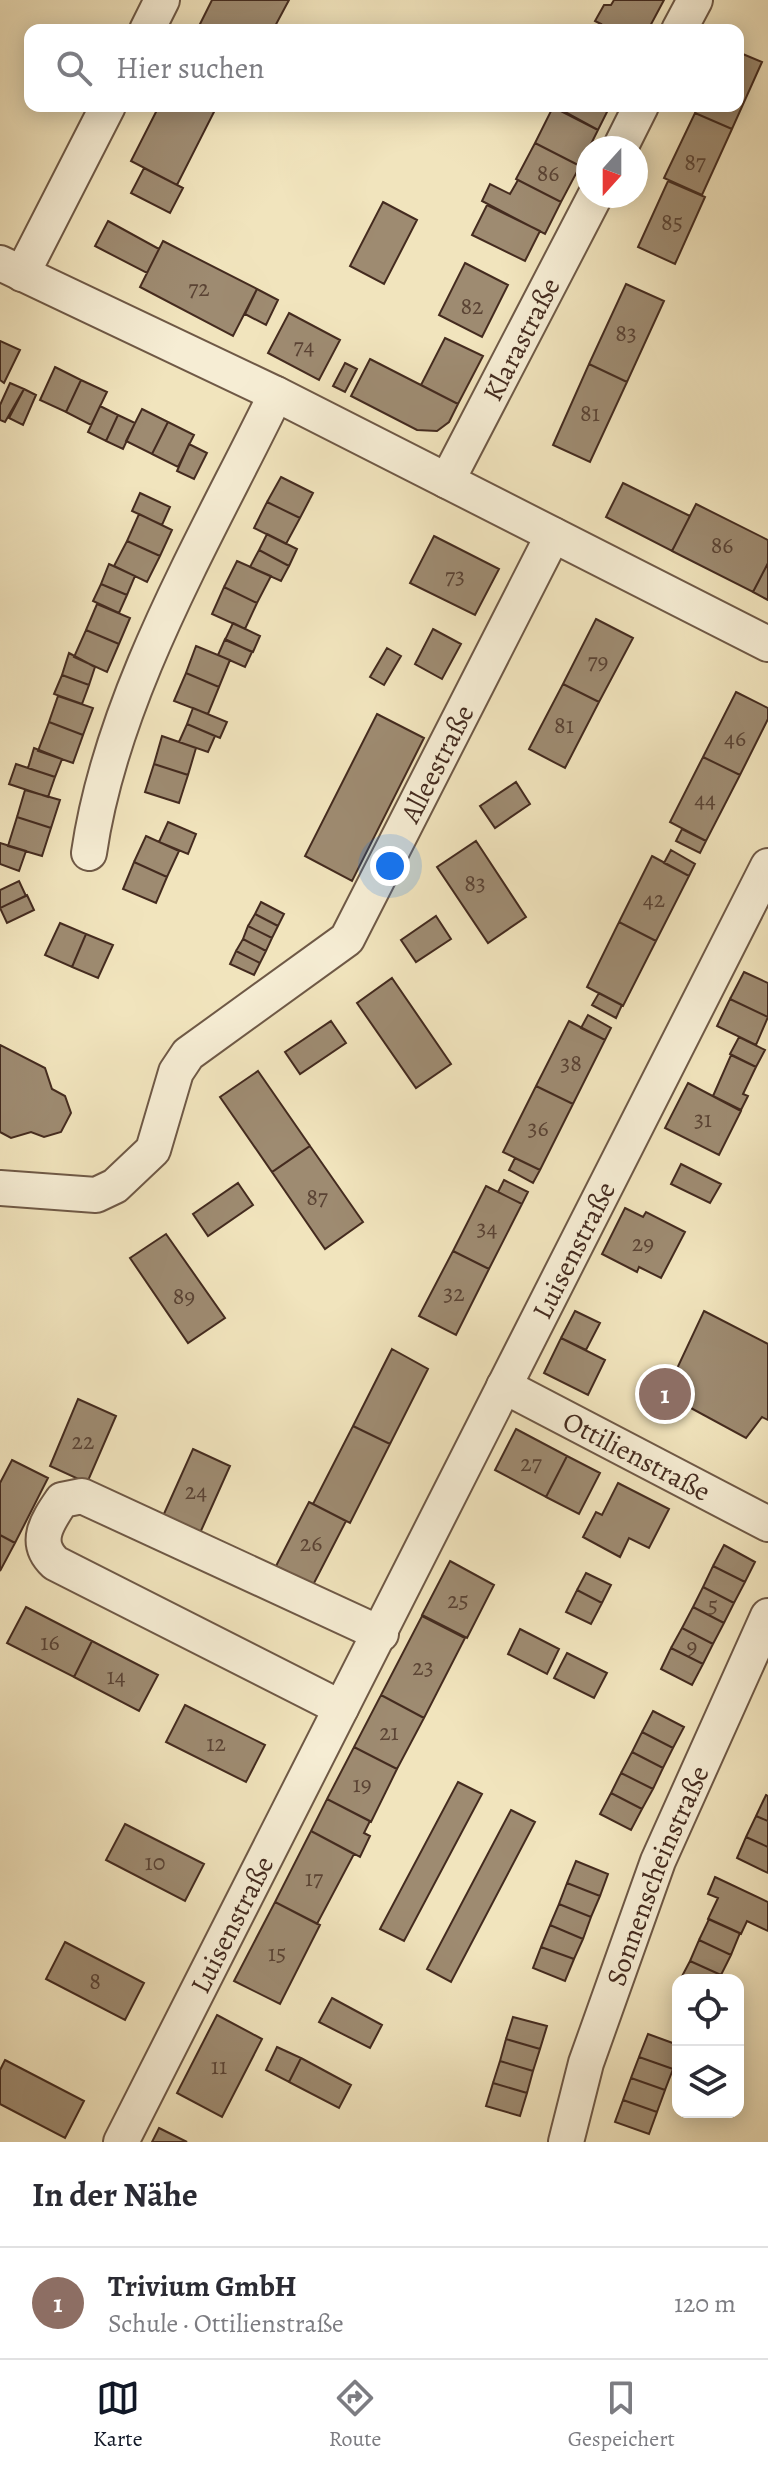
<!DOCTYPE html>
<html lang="de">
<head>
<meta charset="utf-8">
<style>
  :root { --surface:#fff; --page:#f2f2f3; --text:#2b2b33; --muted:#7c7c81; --line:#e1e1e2; --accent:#111827 }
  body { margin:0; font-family:Alegreya,serif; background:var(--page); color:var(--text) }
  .controls { position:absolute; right:24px; bottom:24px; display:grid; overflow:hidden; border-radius:16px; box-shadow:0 4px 20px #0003 }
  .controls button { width:72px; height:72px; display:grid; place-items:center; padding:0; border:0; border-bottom:2px solid var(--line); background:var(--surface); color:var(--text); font:40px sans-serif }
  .compass { position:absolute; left:576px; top:136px; width:72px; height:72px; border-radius:50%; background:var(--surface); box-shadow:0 4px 20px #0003; rotate:201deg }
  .you { position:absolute; left:390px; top:866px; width:28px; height:28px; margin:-20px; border:6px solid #fff; border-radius:50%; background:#1a73e8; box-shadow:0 0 0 12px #1a73e833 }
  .badge { display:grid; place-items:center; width:52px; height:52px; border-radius:50%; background:var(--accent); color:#fff; font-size:26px; font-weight:700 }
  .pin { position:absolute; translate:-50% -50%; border:4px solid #fff; box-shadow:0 2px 8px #0006 }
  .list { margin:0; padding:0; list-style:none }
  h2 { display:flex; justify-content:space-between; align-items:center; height:104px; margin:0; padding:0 32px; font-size:34px }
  h2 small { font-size:26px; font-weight:400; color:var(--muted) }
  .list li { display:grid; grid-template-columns:52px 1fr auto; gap:24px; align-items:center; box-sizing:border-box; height:112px; padding:0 32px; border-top:2px solid var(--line) }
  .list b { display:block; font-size:30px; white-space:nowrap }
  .list p { margin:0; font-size:26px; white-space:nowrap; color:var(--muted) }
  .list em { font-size:26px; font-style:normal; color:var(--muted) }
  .icon { flex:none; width:44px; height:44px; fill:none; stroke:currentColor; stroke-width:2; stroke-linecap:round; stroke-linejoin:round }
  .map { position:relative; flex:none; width:768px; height:2142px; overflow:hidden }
  .search { position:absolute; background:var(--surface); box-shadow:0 4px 20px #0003; left:24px; right:24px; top:24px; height:88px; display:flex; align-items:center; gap:20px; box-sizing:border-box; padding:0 28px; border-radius:16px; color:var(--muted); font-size:30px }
  .sheet { height:216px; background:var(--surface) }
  nav { display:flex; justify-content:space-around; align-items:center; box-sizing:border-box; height:112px; border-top:2px solid var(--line); background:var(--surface); font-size:22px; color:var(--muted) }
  nav a { display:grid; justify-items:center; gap:4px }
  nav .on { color:var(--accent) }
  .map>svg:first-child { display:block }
  .building { fill:#9e8b71; stroke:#442b1f; stroke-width:2 }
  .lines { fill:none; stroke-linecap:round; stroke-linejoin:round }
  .minor-casing { stroke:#6f5946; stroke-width:38 }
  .minor { stroke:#f6edd4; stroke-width:34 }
  .labels { text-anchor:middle; stroke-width:6; stroke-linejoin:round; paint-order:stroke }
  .number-label { font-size:24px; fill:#5a4334 }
  .street-label { font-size:28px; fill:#442b1f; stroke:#f6edd4 }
</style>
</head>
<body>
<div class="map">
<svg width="768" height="2142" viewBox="0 0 768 2142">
  <rect width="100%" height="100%" fill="#f1e4bd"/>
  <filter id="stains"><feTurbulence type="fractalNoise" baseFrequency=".0025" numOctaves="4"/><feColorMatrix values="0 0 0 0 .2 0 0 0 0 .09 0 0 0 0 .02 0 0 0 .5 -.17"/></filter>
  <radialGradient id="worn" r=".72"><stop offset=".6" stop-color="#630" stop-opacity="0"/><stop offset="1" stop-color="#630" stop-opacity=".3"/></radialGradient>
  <path class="building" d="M212,0H289L273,30H197Z
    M614,0H664L648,30H597L601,24L595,21L604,5H611Z
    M738,52L762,62L732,129L695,113L697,106H738Z
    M159,106H217L177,185L131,161Z
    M554,106H610L598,130Z
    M553,107L598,130L580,166L535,143Z
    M695,113L732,129L702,195L664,178Z
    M535,143L580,166L561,202L516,179Z
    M144,168L183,188L170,213L131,193Z
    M518,180L561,202L545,234L482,201L490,184L510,194Z
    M668,181L705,197L675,264L638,247Z
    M383,202L417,220L384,284L350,266Z
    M487,205L540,231L525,261L472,235Z
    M108,221L159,249L147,273L95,246Z
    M163,241L257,289L233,336L140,287Z
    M465,263L508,285L482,337L439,315Z
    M626,284L664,301L627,382L589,364Z
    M257,289L278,300L266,325L245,314Z
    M289,313L340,340L319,380L268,353Z
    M445,338L483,356L458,404L421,385Z
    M0,341L20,350L4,383L0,380Z
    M370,359L458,404L449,422L437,431L417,430L351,396Z
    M345,363L357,369L345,392L333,386Z
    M589,364L627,382L590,462L553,445Z
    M55,367L81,380L66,412L40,400Z
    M81,380L107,392L91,425L66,412Z
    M10,383L24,389L5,422L0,420V405Z
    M24,389L36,395L23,425L9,418Z
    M100,406L118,415L106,441L88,432Z
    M142,409L168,422L152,454L126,441Z
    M118,415L135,423L123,449L106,441Z
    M168,422L194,435L178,467L152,454Z
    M189,444L207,453L194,479L177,471Z
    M281,477L313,493L300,518L267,502Z
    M623,483L690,516L672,551L606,517Z
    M140,493L170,507L162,525L132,511Z
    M267,502L300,518L286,544L254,528Z
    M696,504L768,540V563L753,592L672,551Z
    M139,514L172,530L160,556L127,541Z
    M267,534L297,549L289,566L259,550Z
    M434,536L499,569L475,615L410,583Z
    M127,541L160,556L147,582L114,566Z
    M259,550L289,566L281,581L250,567Z
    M237,561L271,576L257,603L224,587Z
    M768,563V600L753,592Z
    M109,564L135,576L127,595L101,584Z
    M101,584L127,595L119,613L93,601Z
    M224,587L257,603L245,629L212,614Z
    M97,604L130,618L119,644L86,630Z
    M596,619L633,638L599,702L563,684Z
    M233,623L260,636L253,652L225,640Z
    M433,629L461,644L442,679L415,664Z
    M86,630L119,644L107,672L74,657Z
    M225,639L252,652L245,667L218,655Z
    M196,646L230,660L219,687L186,673Z
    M387,648L401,656L384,685L370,677Z
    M69,653L95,667L89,685L62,675Z
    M186,673L219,687L208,714L174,701Z
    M62,675L89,685L82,704L54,694Z
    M563,684L599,702L565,768L529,749Z
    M736,692L768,708V719L740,775L703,757Z
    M58,696L93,708L83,735L49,722Z
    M193,708L227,722L220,738L187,724Z
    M377,714L424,738L352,881L305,856Z
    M49,722L83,735L73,763L38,751Z
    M187,724L215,736L208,752L179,742Z
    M162,736L196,748L188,775L154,764Z
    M34,748L62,759L55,777L28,768Z
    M703,757L740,775L706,841L670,822Z
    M16,764L55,777L48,797L9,784Z
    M154,764L188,775L179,803L145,792Z
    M516,782L530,804L495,828L480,806Z
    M25,790L60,800L51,828L17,817Z
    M17,817L51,828L42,856L8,846Z
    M168,822L196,834L188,854L159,842Z
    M682,829L706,841L700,853L676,841Z
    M146,836L179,851L167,877L134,862Z
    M476,841L526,917L488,943L437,867Z
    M0,843L26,851L19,871L0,864Z
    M671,850L695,864L689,876L664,863Z
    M652,856L689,876L656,941L619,922Z
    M134,862L167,877L156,903L123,889Z
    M19,881L26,896L0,908V890Z
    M27,895L34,910L7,923L0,908Z
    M261,902L284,914L278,926L255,914Z
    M255,914L278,926L272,938L248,926Z
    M436,916L451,939L416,962L401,940Z
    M619,922L656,941L623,1006L587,987Z
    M60,923L86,934L72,967L45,955Z
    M248,926L272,938L266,951L243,939Z
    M86,934L113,945L98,978L72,967Z
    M243,939L266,951L260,963L236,951Z
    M236,951L260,963L254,975L230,964Z
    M744,972L768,983V1017L730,999Z
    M392,978L451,1064L416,1088L357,1003Z
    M599,993L622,1005L616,1018L592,1005Z
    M730,999L768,1017L756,1045L717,1026Z
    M588,1015L611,1028L605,1040L581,1028Z
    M331,1021L346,1043L300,1074L285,1052Z
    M569,1021L605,1040L573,1104L536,1086Z
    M739,1037L765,1050L756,1067L730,1054Z
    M0,1045L45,1068L52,1089L65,1096L71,1113L61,1132L44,1137L31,1132L11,1138L0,1132Z
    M731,1055L756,1067L743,1094L748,1096L741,1110L713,1096Z
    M258,1071L310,1146L272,1172L220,1097Z
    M688,1083L741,1111L719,1155L665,1128Z
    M536,1086L573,1104L540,1170L503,1152Z
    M310,1146L363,1222L325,1249L272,1172Z
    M515,1158L540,1170L533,1183L509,1170Z
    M681,1164L721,1184L710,1203L671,1184Z
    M504,1180L528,1192L522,1204L498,1192Z
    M238,1183L253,1205L208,1236L193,1214Z
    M486,1186L522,1204L489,1269L453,1251Z
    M625,1208L643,1217L646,1212L685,1232L661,1278L639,1267L637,1272L602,1254Z
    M166,1234L225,1318L188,1343L130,1258Z
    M453,1251L489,1269L456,1335L419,1316Z
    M575,1311L600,1323L586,1350L561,1338Z
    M704,1311L768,1344V1420L762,1417L746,1438L665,1394Z
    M561,1338L605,1360L588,1395L544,1373Z
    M392,1349L428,1369L390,1444L353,1426Z
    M78,1399L116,1416L87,1483L50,1466Z
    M353,1426L390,1444L350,1523L313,1504Z
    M516,1429L567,1456L546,1497L495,1470Z
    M193,1449L230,1466L200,1533L163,1516Z
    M567,1456L600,1473L579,1514L546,1497Z
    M12,1460L48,1478L15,1543L0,1535V1483Z
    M618,1483L669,1509L649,1548L629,1538L620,1557L583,1537L596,1512L602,1515Z
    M309,1502L346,1521L313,1585L276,1566Z
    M0,1535L15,1543L0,1571Z
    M724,1545L755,1562L745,1582L713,1566Z
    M450,1561L494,1585L467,1638L422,1615Z
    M713,1566L745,1582L734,1603L703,1587Z
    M586,1573L611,1585L602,1603L577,1590Z
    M703,1587L734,1603L724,1623L693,1607Z
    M577,1590L602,1603L591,1624L566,1612Z
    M26,1607L92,1641L74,1677L7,1643Z
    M693,1607L724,1623L713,1644L682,1628Z
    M422,1616L465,1638L424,1718L381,1695Z
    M682,1628L713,1644L703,1664L671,1648Z
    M520,1629L559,1649L547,1674L508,1654Z
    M92,1641L158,1675L139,1711L74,1677Z
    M671,1648L703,1664L692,1685L661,1669Z
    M567,1653L607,1673L594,1698L554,1678Z
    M381,1695L424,1718L397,1769L354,1747Z
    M185,1705L265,1745L246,1782L166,1742Z
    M653,1711L684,1727L673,1748L642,1732Z
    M642,1732L673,1748L663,1768L632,1752Z
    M354,1747L397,1769L371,1822L327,1799Z
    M632,1752L663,1768L653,1789L621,1773Z
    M621,1773L653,1789L642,1809L611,1793Z
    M458,1782L482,1794L404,1941L380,1929Z
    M611,1793L642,1809L631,1830L600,1814Z
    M766,1795L768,1796V1821L756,1816Z
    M327,1799L370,1821L364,1833L370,1836L360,1857L311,1831Z
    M511,1810L535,1822L451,1982L427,1969Z
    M756,1816L768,1821V1847L746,1837Z
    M125,1824L204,1864L185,1901L106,1860Z
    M311,1831L354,1854L317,1924L275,1902Z
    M746,1837L768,1847V1873L737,1858Z
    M576,1861L608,1874L600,1896L567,1883Z
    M715,1877L768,1902V1931L747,1921L741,1934L708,1919L718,1898L708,1894Z
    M567,1883L600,1896L591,1917L559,1904Z
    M275,1902L320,1925L280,2004L234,1981Z
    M559,1904L591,1917L583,1939L550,1925Z
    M709,1919L740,1933L731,1955L699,1940Z
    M550,1925L583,1939L574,1959L541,1947Z
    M699,1940L731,1955L721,1975L690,1961Z
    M65,1942L144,1983L125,2020L46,1979Z
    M541,1947L574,1959L565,1981L533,1968Z
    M690,1961L721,1975L719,1980H680Z
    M332,1998L382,2025L370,2048L319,2022Z
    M217,2015L262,2039L222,2117L177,2093Z
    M513,2017L547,2026L540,2049L506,2039Z
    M648,2034L678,2045L673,2069L639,2057Z
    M506,2039L540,2049L533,2071L500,2061Z
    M277,2047L301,2058L289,2082L266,2070Z
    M639,2057L673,2069L665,2090L631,2078Z
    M301,2058L351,2085L339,2108L289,2082Z
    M5,2060L84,2101L65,2138L0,2104V2070Z
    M500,2061L533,2071L527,2093L493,2083Z
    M631,2078L665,2090L657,2112L623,2100Z
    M493,2083L527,2093L520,2116L486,2106Z
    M623,2100L657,2112L649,2134L615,2122Z
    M159,2128L187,2142H152Z"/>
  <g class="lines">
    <g class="minor-casing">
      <g id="minor">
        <path d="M147,30L162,0"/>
        <path d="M679,30L695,0"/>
        <path d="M620,148L641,106"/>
        <path d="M0,263L276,394L768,644"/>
        <path d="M22,274L108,106"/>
        <path id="s1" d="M447,481L595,196"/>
        <path d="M89,853C112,694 206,538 276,394"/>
        <path id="s2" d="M0,1188L96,1195L115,1186L153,1150L176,1072L188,1054L347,939L553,535"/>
        <path id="s3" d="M504,1386L768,1524"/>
        <path d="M341,1708L55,1563C33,1542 47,1522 62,1500L82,1496L381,1634"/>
        <path id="s4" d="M121,2142L768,866"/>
        <path id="s5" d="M566,2142L586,2063L658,1861L768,1616"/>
      </g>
    </g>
    <use href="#minor" class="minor"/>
  </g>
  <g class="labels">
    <g class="number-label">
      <text x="695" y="170">87</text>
      <text x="548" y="181">86</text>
      <text x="672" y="230">85</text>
      <text x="199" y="296">72</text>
      <text x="472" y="314">82</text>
      <text x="626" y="341">83</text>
      <text x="304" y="354">74</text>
      <text x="590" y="421">81</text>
      <text x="722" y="553">86</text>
      <text x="455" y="584">73</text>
      <text x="598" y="669">79</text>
      <text x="564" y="733">81</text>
      <text x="735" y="746">46</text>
      <text x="705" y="807">44</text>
      <text x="475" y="891">83</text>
      <text x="654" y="907">42</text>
      <text x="571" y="1071">38</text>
      <text x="703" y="1127">31</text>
      <text x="538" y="1136">36</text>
      <text x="317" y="1205">87</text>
      <text x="487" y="1236">34</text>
      <text x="643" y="1251">29</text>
      <text x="454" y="1301">32</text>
      <text x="184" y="1304">89</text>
      <text x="83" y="1449">22</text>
      <text x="531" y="1471">27</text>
      <text x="196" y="1499">24</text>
      <text x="311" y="1551">26</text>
      <text x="458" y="1608">25</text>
      <text x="713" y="1613">5</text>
      <text x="50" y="1650">16</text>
      <text x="692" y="1654">9</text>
      <text x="423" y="1675">23</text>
      <text x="116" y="1684">14</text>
      <text x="389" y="1740">21</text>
      <text x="216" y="1751">12</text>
      <text x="362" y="1792">19</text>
      <text x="155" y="1870">10</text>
      <text x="314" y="1886">17</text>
      <text x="277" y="1961">15</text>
      <text x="95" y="1989">8</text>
      <text x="219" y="2074">11</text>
    </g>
    <g class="street-label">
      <text dy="10" stroke="none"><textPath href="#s1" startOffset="160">Klarastraße</textPath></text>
      <text dy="10" stroke="none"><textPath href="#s2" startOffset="666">Alleestraße</textPath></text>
      <text dy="10" stroke="none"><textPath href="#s4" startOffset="1000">Luisenstraße</textPath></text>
      <text dy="10" stroke="none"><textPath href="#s3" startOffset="150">Ottilienstraße</textPath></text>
      <text dy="10" stroke="none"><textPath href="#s5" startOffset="282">Sonnenscheinstraße</textPath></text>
      <text dy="10" stroke="none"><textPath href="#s4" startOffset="244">Luisenstraße</textPath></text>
    </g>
  </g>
  <rect width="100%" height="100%" filter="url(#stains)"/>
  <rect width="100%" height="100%" fill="url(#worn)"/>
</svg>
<div class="controls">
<button><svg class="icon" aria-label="locate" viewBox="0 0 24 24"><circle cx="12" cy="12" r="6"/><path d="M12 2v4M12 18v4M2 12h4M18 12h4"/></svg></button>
<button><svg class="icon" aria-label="layers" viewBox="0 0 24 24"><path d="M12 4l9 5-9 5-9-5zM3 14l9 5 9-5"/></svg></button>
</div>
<svg class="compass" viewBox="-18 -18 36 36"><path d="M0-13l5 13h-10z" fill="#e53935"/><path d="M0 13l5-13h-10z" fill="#7c7c81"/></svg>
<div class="you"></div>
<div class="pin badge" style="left:665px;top:1394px;background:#8d6e63">1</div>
<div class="search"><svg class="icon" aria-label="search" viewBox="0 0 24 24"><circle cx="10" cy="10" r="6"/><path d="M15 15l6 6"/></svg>Hier suchen</div>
</div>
<section class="sheet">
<h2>In der Nähe<small></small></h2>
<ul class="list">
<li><span class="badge" style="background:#8d6e63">1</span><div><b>Trivium GmbH</b><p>Schule · Ottilienstraße</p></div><em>120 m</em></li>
</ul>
</section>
<nav>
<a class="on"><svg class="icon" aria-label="map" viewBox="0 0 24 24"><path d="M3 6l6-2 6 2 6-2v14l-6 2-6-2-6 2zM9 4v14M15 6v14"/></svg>Karte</a>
<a><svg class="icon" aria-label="directions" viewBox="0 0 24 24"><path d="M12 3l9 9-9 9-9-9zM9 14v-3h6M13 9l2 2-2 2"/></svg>Route</a>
<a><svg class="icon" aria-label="saved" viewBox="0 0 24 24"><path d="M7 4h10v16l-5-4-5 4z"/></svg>Gespeichert</a>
</nav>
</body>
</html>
